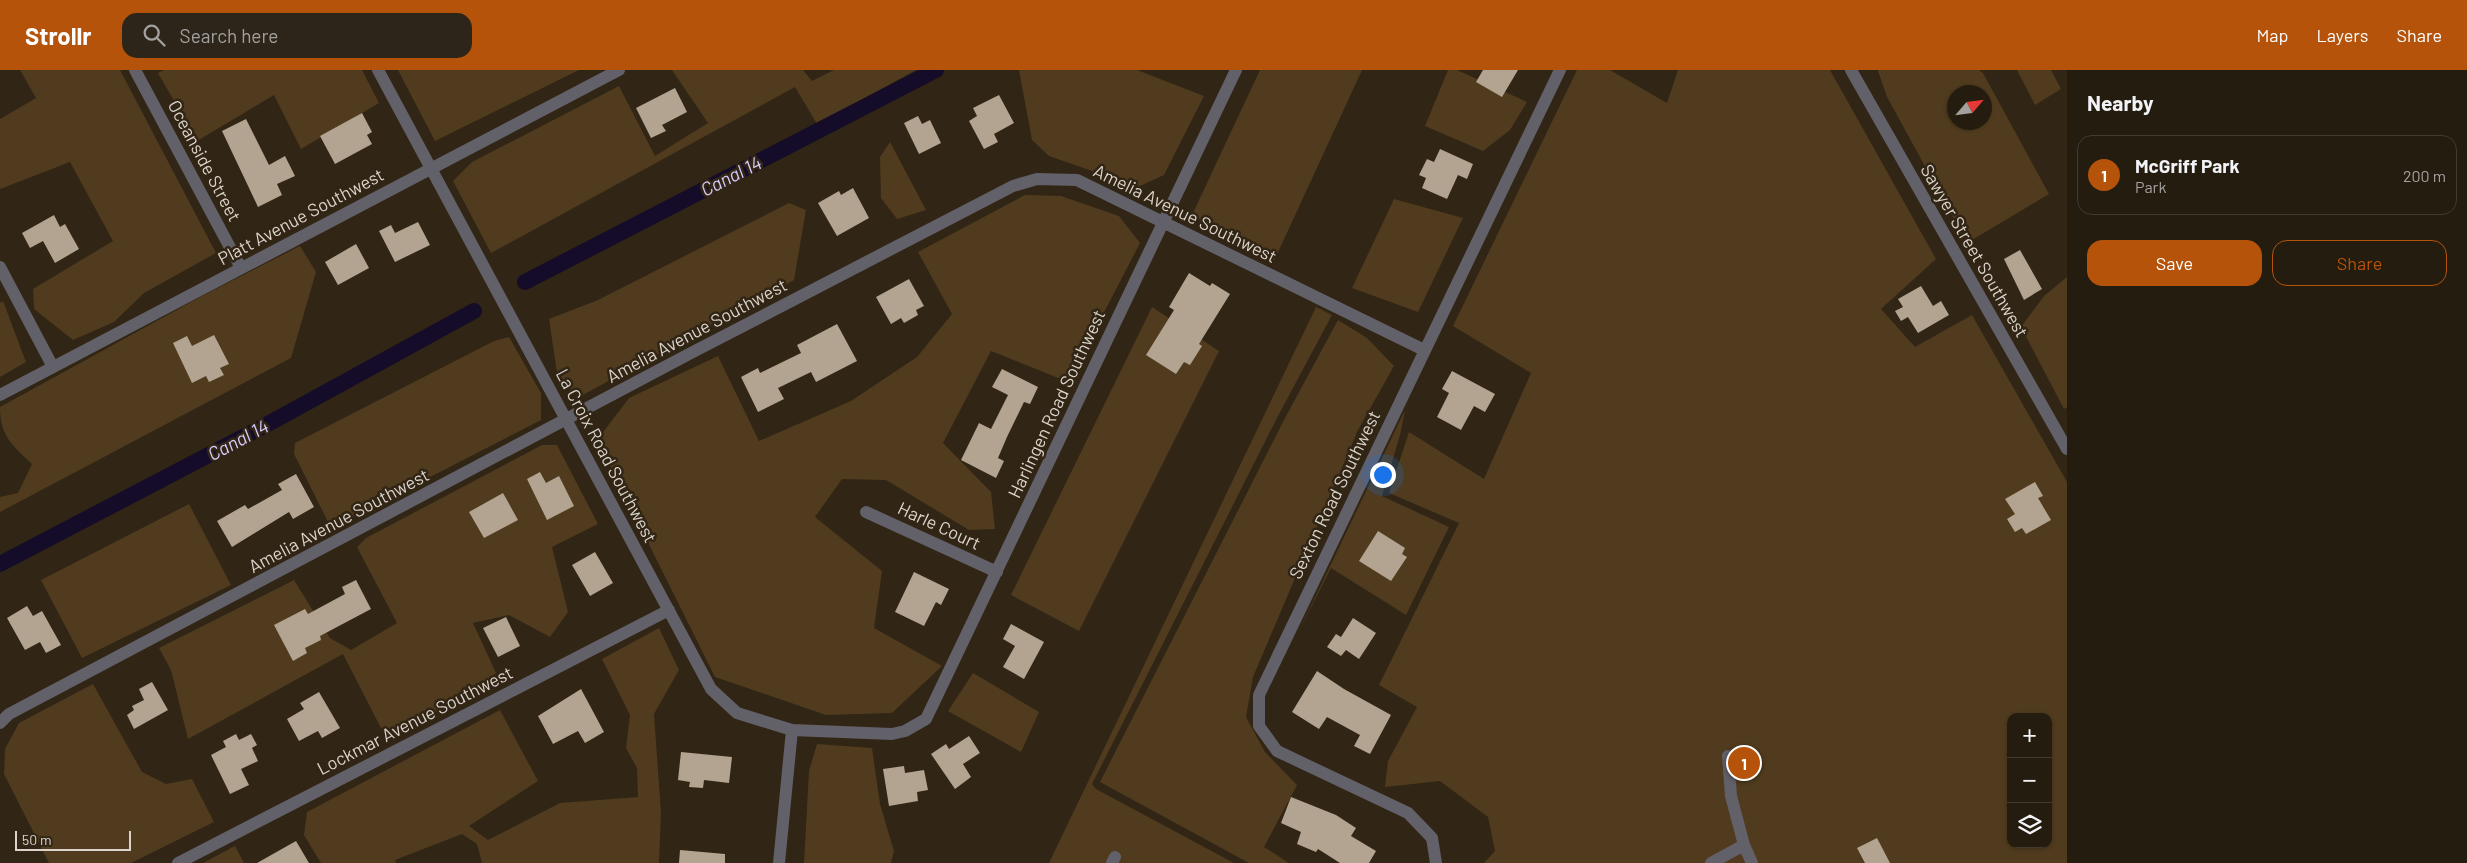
<!DOCTYPE html>
<html lang="en">
<head>
<meta charset="utf-8">
<style>
  :root { --surface:#251c10; --page:#2d2519; --text:#f1f3f6; --muted:#a3a19f; --line:#423a30; --accent:#b45309 }
  body { margin:0; font-family:Barlow,sans-serif; background:var(--page); color:var(--text) }
  .controls { position:absolute; right:15px; bottom:15px; display:grid; overflow:hidden; border-radius:10px; box-shadow:0 1px 4px #0004 }
  .controls button { width:45px; height:45px; display:grid; place-items:center; padding:0; border:0; border-bottom:1px solid var(--line); background:var(--surface); color:var(--text); font:25px sans-serif }
  .compass { position:absolute; left:1947px; top:15px; width:45px; height:45px; border-radius:50%; background:var(--surface); box-shadow:0 1px 4px #0004; rotate:62deg }
  .scale { position:absolute; left:15px; bottom:12px; width:116px; box-sizing:border-box; padding-left:5px; border:2px solid #dcd4ca; border-top:0; font-size:14px; line-height:18px; white-space:nowrap; color:#dcd4ca; -webkit-text-stroke:4px #312515; paint-order:stroke }
  .you { position:absolute; left:1382px; top:404px; width:18px; height:18px; margin:-12px; border:4px solid #fff; border-radius:50%; background:#1a73e8; box-shadow:0 0 0 8px #1a73e833 }
  .badge { display:grid; place-items:center; width:32px; height:32px; border-radius:50%; background:var(--accent); color:#fff; font-size:16px; font-weight:700 }
  .pin { position:absolute; translate:-50% -50%; border:2px solid #fff; box-shadow:0 1px 5px #0006 }
  .list { margin:0; padding:0; list-style:none }
  h2 { display:flex; justify-content:space-between; align-items:center; height:65px; margin:0; padding:0 20px; font-size:21px }
  h2 small { font-size:16px; font-weight:400; color:var(--muted) }
  .list li { display:grid; grid-template-columns:32px 1fr auto; gap:15px; align-items:center; box-sizing:border-box; height:80px; margin:0 10px 10px; padding:0 10px; border:1px solid var(--line); border-radius:15px }
  .list b { display:block; font-size:19px; white-space:nowrap }
  .list p { margin:0; font-size:16px; white-space:nowrap; color:var(--muted) }
  .list em { font-size:16px; font-style:normal; color:var(--muted) }
  .actions { display:flex; gap:10px; padding:15px 20px }
  .actions a { flex:1; padding:11px 0; border:1px solid var(--accent); border-radius:15px; text-align:center; font-size:18px; color:var(--accent) }
  .actions .main { background:var(--accent); color:#fff }
  .icon { flex:none; width:28px; height:28px; fill:none; stroke:currentColor; stroke-width:2; stroke-linecap:round; stroke-linejoin:round }
  .map { position:relative; flex:none; width:2067px; height:793px; overflow:hidden }
  header { display:flex; align-items:center; gap:30px; box-sizing:border-box; height:70px; padding:0 25px; background:var(--accent); color:#fff }
  header strong { font-size:24px }
  nav { display:flex; gap:28px; margin-inline-start:auto; font-size:18px }
  .search { width:350px; height:45px; background:var(--page); display:flex; align-items:center; gap:12px; box-sizing:border-box; padding:0 18px; border-radius:15px; color:var(--muted); font-size:19px }
  main { display:flex }
  aside { flex:1; background:var(--surface) }
  .map>svg:first-child { display:block }
  .green { fill:#503b1e; fill-rule:evenodd }
  .lines { fill:none; stroke-linecap:round; stroke-linejoin:round }
  .canal { stroke:#150c29; stroke-width:16 }
  .building { fill:#b3a491 }
  .minor { stroke:#626069; stroke-width:12 }
  .labels { text-anchor:middle; stroke-width:5; stroke-linejoin:round; paint-order:stroke }
  .street-label { font-size:18px; fill:#dcd4ca; stroke:#312515 }
  .water-label { font-size:19px; font-style:italic; fill:#d6cbfc; stroke:#312515 }
</style>
</head>
<body>
<header>
<strong>Strollr</strong>
<div class="search"><svg class="icon" aria-label="search" viewBox="0 0 24 24"><circle cx="10" cy="10" r="6"/><path d="M15 15l6 6"/></svg>Search here</div>
<nav><a>Map</a><a>Layers</a><a>Share</a></nav>
</header>
<main>
<div class="map">
<svg width="2067" height="793" viewBox="0 0 2067 793">
  <rect width="100%" height="100%" fill="#312515"/>
  <path class="green" d="M20,0H120L216,183L144,223L114,252L73,270L34,239L33,219L113,171L70,92L0,119V49L36,28Z
    M164,0H362L379,33L301,79L274,25L197,71L158,3Z
    M398,0H579L435,71Z
    M672,0H803L812,11L834,0H916L817,54L795,17L491,183L453,111L472,92L619,16L655,86L708,53Z
    M1019,0H1137L1204,26L1164,105L1138,117L1049,86L1032,70Z
    M1260,0H1362L1274,191L1192,145Z
    M1448,0H1457L1527,32L1510,60L1483,81L1425,56Z
    M1577,0H1610L1667,33L1678,0H1830L1936,189L1881,239L1915,277L1972,245L2067,412V793H1484L1495,781L1488,747L1440,711L1385,717L1388,691L1417,637L1379,615L1459,453L1389,423L1409,362L1484,409L1531,303L1453,256ZM2011,647H2048V774H2011Z
    M1879,0H1979L1983,3L2049,124L1967,173L1887,27L1878,1ZM1954,22H1984V52H1954Z
    M2017,0H2051L2061,19L2035,35Z
    M890,72L926,140L897,149L881,128L880,87Z
    M1025,125L1061,126L1119,146L1140,173L1068,312L991,281L943,373L991,422L995,459L969,460L886,410L842,409L815,447L882,501L874,558L942,596L892,643L826,645L715,607L597,370L629,328L718,286L759,371L851,331L917,287L952,244L918,182Z
    M1394,129L1463,148L1418,242L1352,218Z
    M789,133L806,140L794,210L581,326L563,314L557,303L549,249L598,230Z
    M300,176L316,202L291,288L0,442V427L18,423L32,394C12,375 0,366 0,337L204,225Z
    M2067,207V337L2064,339L2021,257L2044,226Z
    M3,231L26,292L0,307V233Z
    M1152,237L1219,281L1079,561L1011,525Z
    M1316,237L1332,245L1278,346L1092,714L1096,719L1234,793H1049Z
    M1338,250L1367,268L1394,296L1358,360L1253,607L1246,647L1265,682L1297,715L1264,777L1289,793H1249L1100,712L1285,348Z
    M509,267L541,323V350L331,458L294,384L295,373L494,271Z
    M1405,340L1400,365L1382,426L1449,457L1406,545L1331,498L1298,563Z
    M542,375H557L598,454L552,477L568,542L550,567L509,545L473,553L496,603L470,626L385,666L343,584L188,669L171,600L159,578L294,510L330,568L351,580L397,553L357,477L366,468Z
    M189,434L231,515L82,588L41,510Z
    M659,558L679,600L654,644L661,743L659,793H482L477,774L462,764L395,790L396,793H321L304,765L307,742L500,640L538,711L469,756L488,770L560,733L638,727L637,698L626,678L630,645L602,589Z
    M973,603L1039,642L1021,682L948,641Z
    M93,614L142,702L166,714L192,709L214,752L131,793H49L4,704L5,679L19,653Z
    M817,674L872,678L880,734L894,781L891,793H804L809,701Z
    M235,776L244,793H203Z"/>
  <g class="lines">
    <path class="canal" d="M525,212L936,0
      M0,494L266,355L474,241"/>
  </g>
  <path class="building" d="M1483,0H1518L1502,27L1476,12Z
    M675,18L687,42L662,55L666,61L651,68L636,38Z
    M999,25L1014,53L994,64L998,72L984,79L969,51L977,46L973,38Z
    M362,43L372,62L367,65L372,74L335,94L320,66Z
    M918,46L922,54L930,50L941,73L919,84L904,53Z
    M246,49L269,95L285,86L295,106L277,114L282,125L258,137L222,61Z
    M1440,79L1473,94L1467,109L1458,105L1447,129L1422,118L1426,108L1419,105L1427,89L1434,92Z
    M853,118L869,148L837,166L818,133L839,121L841,125Z
    M54,145L60,157L65,154L79,179L55,193L43,171L30,178L22,163Z
    M418,152L430,175L395,192L379,161L391,155L395,163Z
    M356,174L369,198L338,215L325,192Z
    M2020,180L2042,219L2024,230L2004,189Z
    M1189,203L1210,216L1212,213L1230,224L1199,274L1202,276L1190,295L1184,292L1176,304L1146,285L1174,240L1169,237Z
    M909,209L924,236L916,240L918,245L904,253L901,248L891,254L876,227Z
    M1921,216L1933,236L1941,231L1949,245L1918,263L1908,247L1901,251L1895,241L1903,237L1898,229Z
    M837,254L857,291L816,312L811,302L778,318L784,329L758,342L741,307L758,298L760,303L801,283L797,275Z
    M214,265L229,294L220,298L224,305L209,312L206,306L192,313L173,273L187,266L192,276Z
    M1002,299L1038,317L1030,334L1024,332L1007,367L998,388L1004,391L996,408L961,390L979,353L991,359L1008,325L992,317Z
    M1452,301L1495,324L1485,342L1474,336L1461,360L1437,347L1449,323L1442,319Z
    M540,402L546,413L559,406L574,436L547,450L527,409Z
    M296,404L314,437L293,449L289,442L232,477L217,451L245,435L248,439L282,420L278,414Z
    M2035,412L2043,426L2038,428L2051,450L2026,464L2022,458L2015,462L2007,449L2015,444L2005,429Z
    M503,423L518,450L484,468L469,442Z
    M1378,461L1405,478L1402,484L1407,487L1391,511L1359,491Z
    M595,482L613,513L590,526L572,495Z
    M914,502L949,519L941,535L936,532L924,556L895,542Z
    M356,510L371,539L320,566L321,570L305,578L307,583L293,591L274,555L305,539L308,544L345,524L342,517Z
    M27,536L33,546L42,541L61,575L46,583L40,572L25,580L7,548Z
    M506,547L520,576L498,587L483,558Z
    M1353,548L1376,563L1359,589L1346,580L1341,586L1327,577L1336,564L1341,567Z
    M1011,554L1044,572L1024,609L1003,597L1015,576L1003,569Z
    M1317,601L1344,619L1391,645L1370,684L1354,676L1360,665L1327,647L1319,659L1292,642Z
    M152,612L168,640L134,659L127,645L134,640L132,636L144,630L139,619Z
    M581,619L604,662L585,673L578,661L553,674L538,646Z
    M319,622L340,658L322,668L318,661L299,671L287,649L304,639L300,633Z
    M236,664L239,670L251,664L257,675L252,678L258,691L241,699L249,715L230,724L211,685L226,677L223,671Z
    M969,666L980,683L963,694L971,707L955,719L931,684L946,674L949,679Z
    M681,682L732,687L729,713L704,710L703,718L689,717L690,712L678,710Z
    M904,696L905,703L924,700L928,720L917,722L918,731L889,736L883,699Z
    M1291,727L1336,745L1356,758L1351,766L1376,781L1369,793H1340L1318,779L1316,782L1297,774L1301,762L1281,753Z
    M1877,768L1890,793H1865L1857,778Z
    M296,771L309,793H257Z
    M680,780L725,784V793H679Z"/>
  <g class="lines">
    <path class="minor" d="M135,0L241,198
      M378,0L711,619L737,643L792,660L892,664L905,661L926,649L1236,0
      M1851,0L2067,379
      M0,197L53,297
      M0,325L619,0
      M866,442L997,502
      M0,653L9,644L691,283L1013,116L1037,109L1077,110L1424,280
      M1728,686L1731,726L1744,775
      M178,793L669,540
      M779,793L792,660
      M1112,793L1115,787
      M1436,793L1432,768L1408,743L1277,681L1259,656V625L1560,0
      M1711,793L1744,775L1752,793"/>
  </g>
  <g class="labels">
    <g class="street-label">
      <text transform="translate(204 91) rotate(62)" y="6">Oceanside Street</text>
      <text transform="translate(1185 144) rotate(26)" y="6">Amelia Avenue Southwest</text>
      <text transform="translate(301 147) rotate(-28)" y="6">Platt Avenue Southwest</text>
      <text transform="translate(1974 181) rotate(60)" y="6">Sawyer Street Southwest</text>
      <text transform="translate(697 261) rotate(-28)" y="6">Amelia Avenue Southwest</text>
      <text transform="translate(1057 334) rotate(-65)" y="6">Harlingen Road Southwest</text>
      <text transform="translate(606 386) rotate(62)" y="6">La Croix Road Southwest</text>
      <text transform="translate(1335 425) rotate(-64)" y="6">Sexton Road Southwest</text>
      <text transform="translate(339 451) rotate(-28)" y="6">Amelia Avenue Southwest</text>
      <text transform="translate(939 456) rotate(25)" y="6">Harle Court</text>
      <text transform="translate(415 651) rotate(-27)" y="6">Lockmar Avenue Southwest</text>
    </g>
    <g class="water-label">
      <text transform="translate(731 106) rotate(-27)" y="7">Canal 14</text>
      <text transform="translate(238 370) rotate(-28)" y="7">Canal 14</text>
    </g>
  </g>
</svg>
<div class="controls">
<button>+</button>
<button>−</button>
<button><svg class="icon" aria-label="layers" viewBox="0 0 24 24"><path d="M12 4l9 5-9 5-9-5zM3 14l9 5 9-5"/></svg></button>
</div>
<svg class="compass" viewBox="-18 -18 36 36"><path d="M0-13l5 13h-10z" fill="#e53935"/><path d="M0 13l5-13h-10z" fill="#a3a19f"/></svg>
<div class="scale">50 m</div>
<div class="you"></div>
<div class="pin badge" style="left:1744px;top:693px">1</div>
</div>
<aside>
<h2>Nearby<small></small></h2>
<ul class="list">
<li><span class="badge">1</span><div><b>McGriff Park</b><p>Park</p></div><em>200 m</em></li>
</ul>
<div class="actions"><a class="main">Save</a><a>Share</a></div>
</aside>
</main>
</body>
</html>
